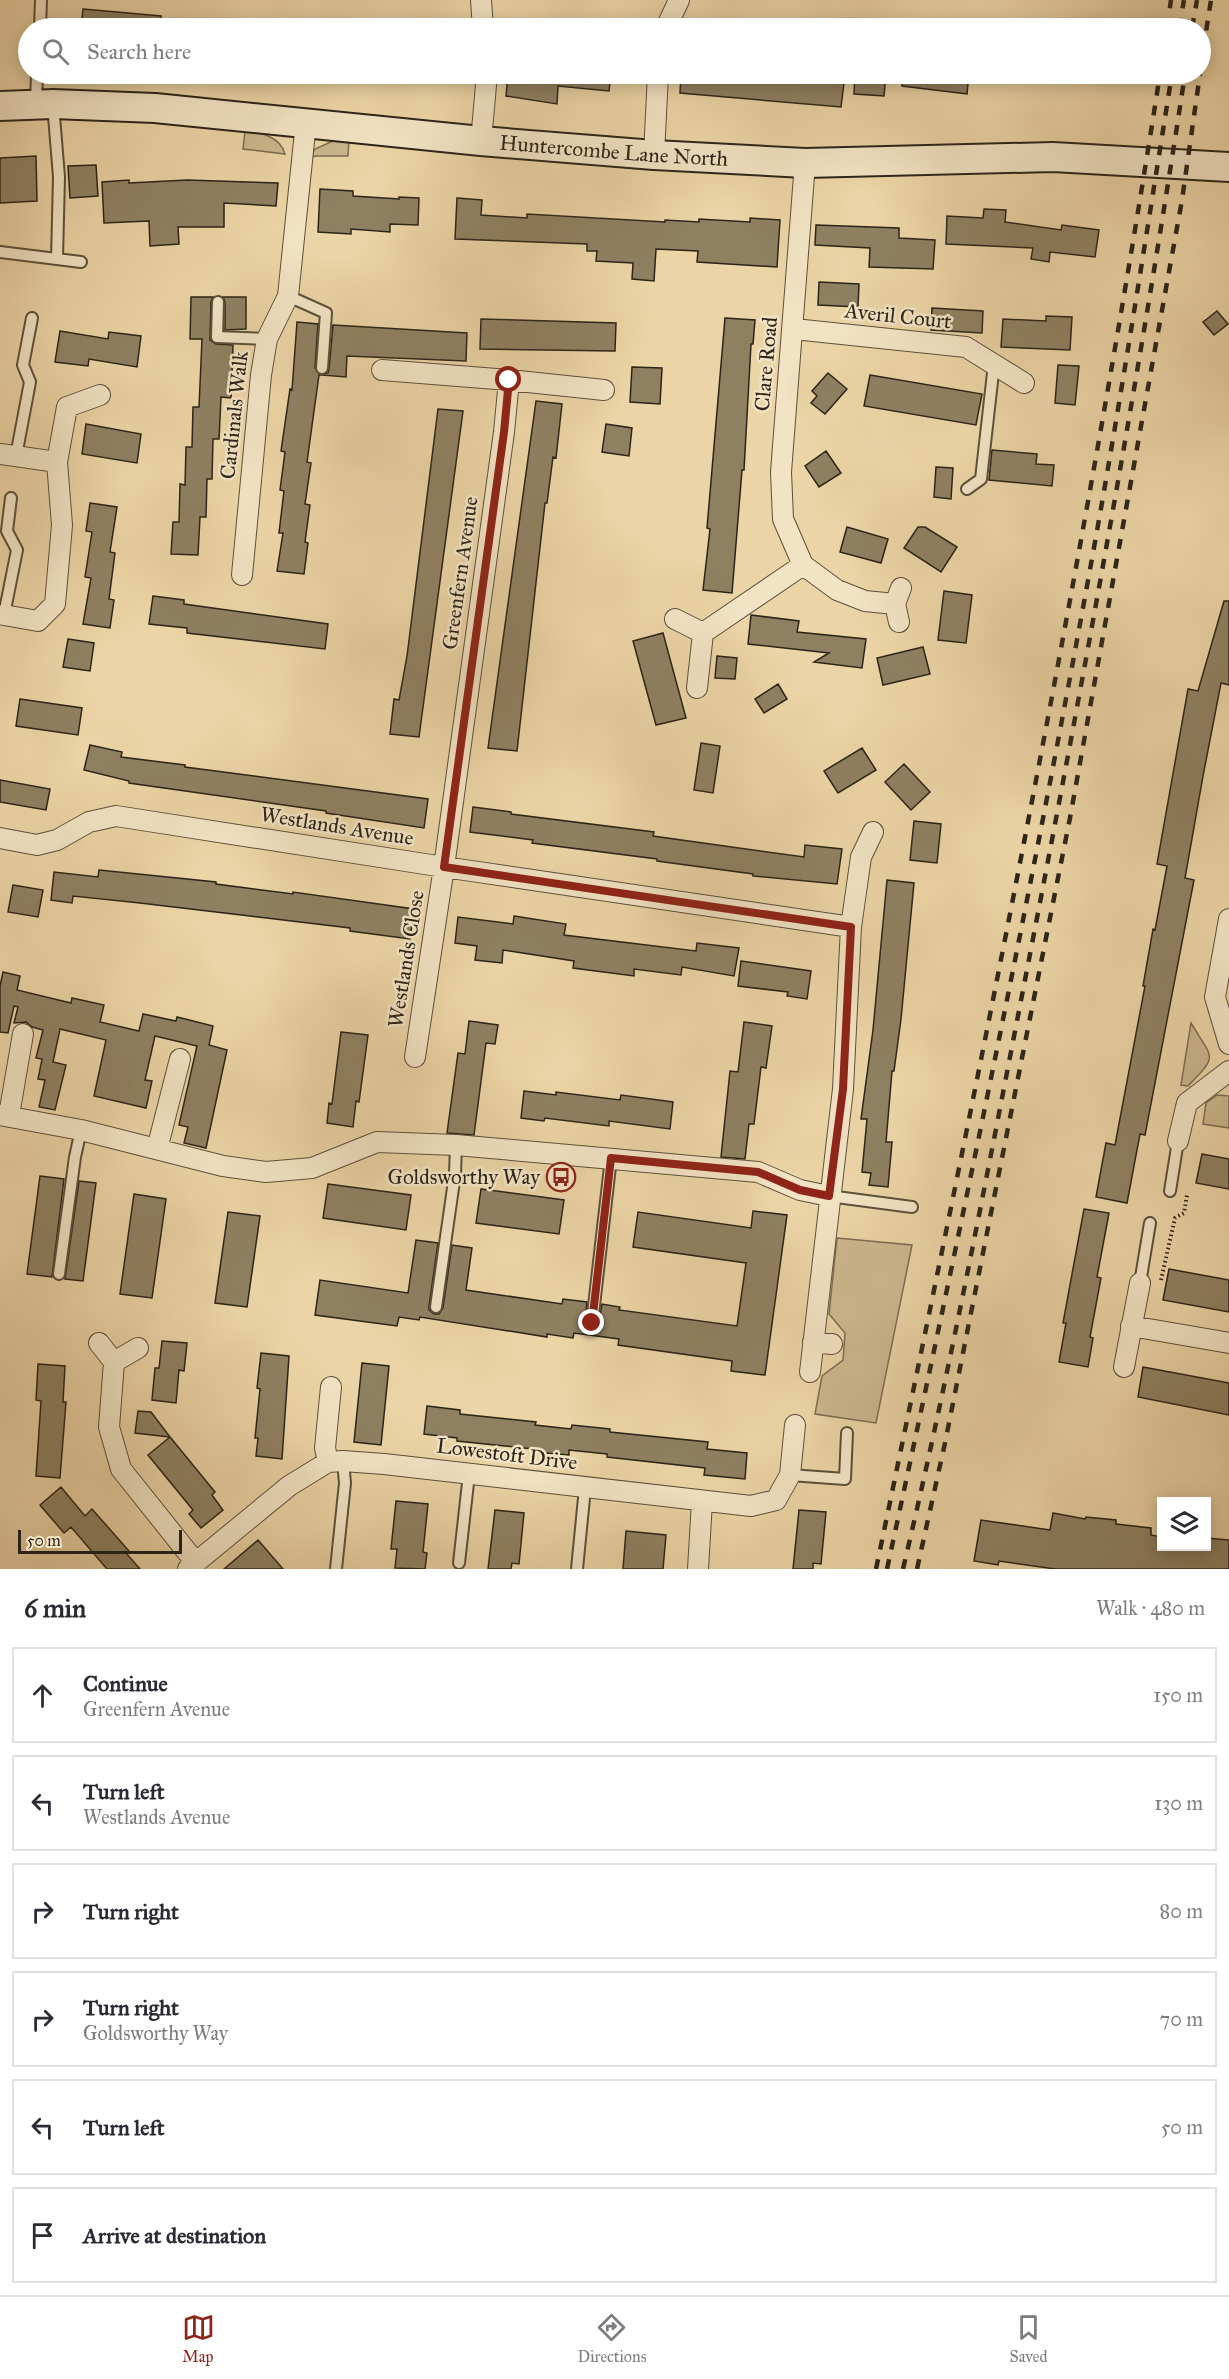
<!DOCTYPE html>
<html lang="en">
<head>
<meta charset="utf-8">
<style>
  :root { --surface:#fff; --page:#f2f2f3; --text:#2b2b33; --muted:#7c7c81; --line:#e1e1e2; --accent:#8f2418 }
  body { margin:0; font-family:"IM FELL Great Primer",serif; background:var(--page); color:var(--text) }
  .controls { position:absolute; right:18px; bottom:18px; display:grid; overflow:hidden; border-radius:0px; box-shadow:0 3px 15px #0003 }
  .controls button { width:54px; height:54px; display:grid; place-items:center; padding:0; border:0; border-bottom:2px solid var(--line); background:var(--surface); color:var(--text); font:30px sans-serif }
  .scale { position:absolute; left:18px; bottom:15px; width:164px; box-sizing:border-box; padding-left:6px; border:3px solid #2c2419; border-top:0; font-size:16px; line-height:21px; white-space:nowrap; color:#2c2419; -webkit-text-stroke:4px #f2e3c4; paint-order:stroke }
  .stop { position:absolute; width:18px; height:18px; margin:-14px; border:4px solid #8f2418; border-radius:50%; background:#fff }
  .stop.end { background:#8f2418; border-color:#fff; box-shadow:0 2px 6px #0008 }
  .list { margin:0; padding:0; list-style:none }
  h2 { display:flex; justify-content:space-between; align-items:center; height:78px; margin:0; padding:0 24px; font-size:26px }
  h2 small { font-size:20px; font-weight:400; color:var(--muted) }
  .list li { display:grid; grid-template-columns:39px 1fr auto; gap:18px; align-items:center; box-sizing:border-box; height:96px; margin:0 12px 12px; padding:0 12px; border:2px solid var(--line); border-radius:0px }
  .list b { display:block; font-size:22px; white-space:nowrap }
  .list p { margin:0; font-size:20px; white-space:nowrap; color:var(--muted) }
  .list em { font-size:20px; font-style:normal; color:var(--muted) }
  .icon { flex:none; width:33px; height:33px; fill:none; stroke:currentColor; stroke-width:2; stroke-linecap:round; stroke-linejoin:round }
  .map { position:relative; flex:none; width:1229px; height:1569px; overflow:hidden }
  .search { position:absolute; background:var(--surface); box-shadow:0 3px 15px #0003; left:18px; right:18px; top:18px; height:66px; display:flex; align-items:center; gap:15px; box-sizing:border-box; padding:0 21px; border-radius:33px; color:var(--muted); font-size:22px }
  .sheet { height:726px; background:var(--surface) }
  nav { display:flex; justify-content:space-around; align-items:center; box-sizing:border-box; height:84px; border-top:2px solid var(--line); background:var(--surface); font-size:16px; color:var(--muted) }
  nav a { display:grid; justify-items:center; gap:3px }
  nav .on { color:var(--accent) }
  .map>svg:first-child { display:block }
  .green { fill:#cbb68d; stroke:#7c6d53; stroke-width:1.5 }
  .building { fill:#8f8062; stroke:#2c2419; stroke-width:1.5 }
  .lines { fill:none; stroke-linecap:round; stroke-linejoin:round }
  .lane-casing { stroke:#5c503c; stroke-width:14 }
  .street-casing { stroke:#5c503c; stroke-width:22 }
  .secondary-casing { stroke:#2c2419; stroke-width:32 }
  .path { stroke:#2c2419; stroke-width:4; stroke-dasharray:1.5 3; stroke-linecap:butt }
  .lane { stroke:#f2e3c4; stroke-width:10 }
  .street { stroke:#f2e3c4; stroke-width:20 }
  .secondary { stroke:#f2e3c4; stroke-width:28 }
  .rail { stroke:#2c2419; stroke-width:4.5; stroke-dasharray:10 10; stroke-linecap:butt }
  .route { stroke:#8f2418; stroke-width:8 }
  .labels { text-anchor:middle; stroke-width:5; stroke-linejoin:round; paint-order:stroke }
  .street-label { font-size:21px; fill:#2c2419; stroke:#f2e3c4 }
  .poi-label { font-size:21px; fill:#2c2419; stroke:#f2e3c4; text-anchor:end }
</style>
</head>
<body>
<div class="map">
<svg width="1229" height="1569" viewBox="0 0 1229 1569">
  <rect width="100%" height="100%" fill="#ebd4a5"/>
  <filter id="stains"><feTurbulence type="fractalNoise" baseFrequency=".00333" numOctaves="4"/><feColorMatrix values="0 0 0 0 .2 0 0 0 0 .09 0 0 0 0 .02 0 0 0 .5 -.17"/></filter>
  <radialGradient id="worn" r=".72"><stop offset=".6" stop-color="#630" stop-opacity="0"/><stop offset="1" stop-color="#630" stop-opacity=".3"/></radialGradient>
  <path class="green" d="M245,131C261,133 280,136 285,154L243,149Z
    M335,140H349L348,156H316L309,158L315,149Z
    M1191,1023C1213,1060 1219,1054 1188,1086L1181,1085Z
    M1217,1095L1229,1096V1128L1203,1124L1206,1103Z
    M837,1238L912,1245L876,1423L815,1414L822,1376L843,1360L845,1333L829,1314Z"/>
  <path class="building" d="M83,9L161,16V28H81Z
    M508,74H611L609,91L558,86L557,104L506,96Z
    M681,74H737L844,83L841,107L680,93Z
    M855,74H886L884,96L854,94Z
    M902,74H969L967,94L902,86Z
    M36,156L37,201L0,203V158Z
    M96,165L98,196L70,198L68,166Z
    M129,180V183L187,180L278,183L276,206L224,203V227H178L179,244L150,246L149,221L104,223L102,182Z
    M320,189L353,191V196L399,199V197L419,198L418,225L390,224V232L351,229V234L318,232Z
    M457,198L482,200L481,215L527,218V214L665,222V220L699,222V219L750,222V218L780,220L777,267L697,262L698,251L656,249L654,281L632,279L633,263L596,261L597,251H587V244L455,239Z
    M984,209L1006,210L1005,222L1061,230L1062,225L1099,230L1095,257L1050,252L1049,262L1031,259L1033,248L946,244L947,216L983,218Z
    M816,225L899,228V238L935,240L933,269L869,267L870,248L815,245Z
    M819,282L859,284L858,307L818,305Z
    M191,297H213L211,302L210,340L216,344L233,345L231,398L221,397L219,439H213L212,479H207L206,517H200L198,555L171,554L173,522H179L180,484L185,485L186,447H192L193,407H199L202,339H190Z
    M223,297H246V329L225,330V302Z
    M932,308L983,311L982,333L931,330Z
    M1217,311L1228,324L1214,335L1203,322Z
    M1046,316L1072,317L1070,350L1001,347L1003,319L1046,321Z
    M725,318L755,320L753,344H751L744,470H742L732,593L703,590L710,529L707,528Z
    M481,319L616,323L615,351L480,349Z
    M297,322L318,324L315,368L321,375H319L307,462L311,463L305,504L310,505L305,542L308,543L304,574L277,571L283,533H279L284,491L280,490L285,452L281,451L290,389L292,390Z
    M333,325L467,333L466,361L347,356L346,377L322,375L328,373L329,369Z
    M60,331L108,339L109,332L141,336L137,367L89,359L88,366L55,362Z
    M1058,365L1079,366L1075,405L1055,403Z
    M632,367L662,368L660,404L630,402Z
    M828,373L847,389L825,414L811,403L817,396L812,391Z
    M870,375L982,394L976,425L864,406Z
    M536,401L562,404L556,458L553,457L547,503H545L517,751L488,748Z
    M438,409L463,411L419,737L390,734L394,699L399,700L407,656Z
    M86,424L141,434L137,463L82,454Z
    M606,424L632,428L629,456L602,452Z
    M992,450L1037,454L1036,464L1054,465L1052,486L989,480Z
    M826,451L841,473L819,487L805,466Z
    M936,467L953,468L951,499L934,497Z
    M90,503L117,507L110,552L115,553L109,599L114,600L110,628L83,624L91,578L85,577L92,532L86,531Z
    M847,527L888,539L881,563L840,552Z
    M918,527H925L957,547L941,572L904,548Z
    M944,591L972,595L966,643L938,640Z
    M153,596L184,600V604L328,624L325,649L187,633V628L149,624Z
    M1224,601H1229V685L1221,683L1203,776L1185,878L1194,880L1145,1135L1140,1134L1127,1203L1096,1197L1106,1143L1115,1145L1145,986H1143L1153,929L1155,930L1167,866L1157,864L1188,689L1198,691Z
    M751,615L799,621L797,632L866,639L862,668L814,662L829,653L748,644Z
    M663,633L686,718L656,725L633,641Z
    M68,639L94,643L90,671L63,667Z
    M923,647L930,674L883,685L877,658Z
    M717,656L737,658L735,679L715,678Z
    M778,684L787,699L764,713L755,699Z
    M20,699L82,708L78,735L16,726Z
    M701,743L720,746L713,793L694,790Z
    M90,745L122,752L121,757L185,765V767L428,799L424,828L326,813V811L129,783V781L84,770Z
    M862,748L876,770L838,793L824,771Z
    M904,764L930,792L911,810L885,782Z
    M0,780L50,789L46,810L0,802Z
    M473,807L511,812V814L654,832L653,836L804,857L805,845L842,849L837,884L753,876V874L657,861V859L532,843L533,840L470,832Z
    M914,821L941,824L937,863L910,860Z
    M99,870L216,882V884L293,894V892L414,909L410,939L350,931V928L140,903L73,896L72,903L51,900L54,872L98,877Z
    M887,880L914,883L901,1019L894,1071H892L886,1142H892L888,1187L869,1185L871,1173L862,1172L867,1119H861L873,1030Z
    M13,885L43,890L38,917L8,912Z
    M514,916L566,924L564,935L696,951L697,943L739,948L734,976L682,967L681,975L634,969V976L573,968L574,961L503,950L502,963L475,960L477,946L455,943L458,917L513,924Z
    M741,961L811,971L807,999L787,996L788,992L738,986Z
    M3,972L20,976L17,990L71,1003L72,998L104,1005L100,1022L139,1031L143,1014L176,1021L177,1017L213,1026L209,1045L227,1050L206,1148L184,1143L188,1127L179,1125L197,1046L155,1036L145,1080L152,1081L146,1108L94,1096L106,1040L60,1029L53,1062L66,1065L55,1110L39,1107L45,1080L38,1079L42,1059L36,1058L43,1030L32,1027L26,1022L14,1023L18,1007L14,1006L8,1033L0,1032V986Z
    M469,1021L498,1025L495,1044L486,1043L474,1135L447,1133L458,1053L465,1054Z
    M744,1022L772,1026L766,1068L761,1067L754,1124H749L745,1159L721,1157L730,1071L738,1072Z
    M341,1032L368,1035L359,1102L356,1101L353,1127L327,1123L329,1103L332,1104Z
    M524,1091L556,1095V1092L620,1100L621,1095L673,1102L670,1129L609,1121V1126L545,1118L544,1121L521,1118Z
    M1202,1154L1229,1159V1189L1196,1183Z
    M40,1176L64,1179L52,1277L27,1274Z
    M79,1181L96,1183L83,1281L65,1279Z
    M328,1184L411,1195L406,1230L323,1218Z
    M481,1189L564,1200L559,1234L476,1223Z
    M134,1194L166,1199L152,1298L120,1294Z
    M1084,1209L1109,1213L1097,1277L1101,1278L1090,1337L1093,1338L1088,1367L1059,1362L1066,1323H1063Z
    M753,1211L787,1215L765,1375L731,1371L732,1361L618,1345L619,1339L574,1333L573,1338L547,1334V1337L420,1317L419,1320L399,1317L397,1326L315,1315L320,1280L408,1293L416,1240L438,1243L429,1306V1310L434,1314H439L443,1308L452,1245L472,1248L466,1290L562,1304L563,1299L587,1302L585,1323L591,1330L598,1327L602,1304L620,1307L619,1310L737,1326L746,1263L633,1247L638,1212L751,1228Z
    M228,1212L260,1216L247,1307L215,1303Z
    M1169,1269L1229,1280V1312L1163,1300Z
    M162,1341L187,1343L184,1371L179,1370L176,1403L152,1400L155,1368H159Z
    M261,1353L289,1356L282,1459L256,1456L258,1438H255L260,1389L257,1388Z
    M362,1363L389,1366L381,1445L354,1442Z
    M38,1364L65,1366L63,1402H66L60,1478L36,1476L41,1401L36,1400Z
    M1143,1367L1229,1383V1415L1138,1397Z
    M427,1406L460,1410V1414L536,1422L535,1425L571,1429L572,1425L610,1429V1432L708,1442L707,1449L747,1453L745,1479L704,1475L705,1468L607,1457V1454L569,1450V1455L533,1452V1449L457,1441V1438L424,1434Z
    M138,1411L151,1412L170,1437L135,1433Z
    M170,1437L215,1492L212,1495L223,1510L201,1528L189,1514L193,1510L148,1455Z
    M61,1487L85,1516L92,1509L129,1551L126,1553L140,1569H107L71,1527L64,1533L40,1505Z
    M396,1501L428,1504L423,1552L427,1553L425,1569L395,1568L397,1549H391Z
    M495,1510L524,1513L519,1564L512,1563L511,1569H488Z
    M799,1510L826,1512L821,1564L813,1563V1569H793Z
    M1053,1513L1085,1519L1086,1517L1116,1520V1524L1151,1528V1535L1161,1537V1546H1206V1538L1229,1540V1569H1055L999,1561L998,1565L974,1561L981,1520L1050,1530Z
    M626,1531L666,1535L663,1569H623Z
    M258,1540L283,1569H224Z"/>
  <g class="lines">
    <g class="lane-casing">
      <path id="lane" d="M40,28L41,0
        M36,103L37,74
        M53,104L59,177L57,258
        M0,252L81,262
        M288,296L326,313L322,368
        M218,302L217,337L267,339
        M16,456L30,382L23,365L32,318
        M967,489L981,479L994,364
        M4,615L17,550L7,531L11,498
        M1170,1191L1178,1141
        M829,1196L912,1207
        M59,1274L75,1157L81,1130
        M1140,1283L1150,1223
        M436,1307L455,1174L456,1145
        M592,1323L611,1158
        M790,1475L845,1479L847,1433
        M459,1563L469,1474
        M336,1569L345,1483L343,1461
        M577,1569L585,1488"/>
    </g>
    <g class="street-casing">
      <path id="street" d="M481,0L483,28
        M666,28L679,0
        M481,141L487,74
        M654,155L658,74
        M805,163L781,472L783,519L803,565L837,590L865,601L895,604
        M794,329L966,347L1024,383
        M382,370L509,380
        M0,454L57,462
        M242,575L261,375L267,339L288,296L306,122
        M4,615L38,621L55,604L62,525L57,462L67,407L100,395
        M675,619L703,633L697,688
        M899,622L895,604L901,588
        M703,633L803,565
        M0,838L37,845L57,840L89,822L116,816L444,867L851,927
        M1229,919L1215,997L1229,1044
        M415,1057L444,867L504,432L509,380L604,390
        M0,1115L81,1130L223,1166L266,1172L312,1168L377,1142L456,1145L758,1172L800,1190L829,1196
        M9,1115L23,1034
        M1178,1141L1187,1103L1229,1071
        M157,1149L180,1059
        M1131,1326L1229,1343
        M813,1342L832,1344
        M99,1343L114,1362L138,1348
        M114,1362L109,1427L121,1469L196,1563
        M1124,1367L1140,1283
        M810,1372L843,1089L851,927L861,857L873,832
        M328,1462L325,1448L331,1387
        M188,1569L289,1486L328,1462L343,1461L384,1464L751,1506L776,1500L790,1475L795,1425
        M698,1569L702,1501"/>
    </g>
    <g class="secondary-casing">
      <g id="secondary">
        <path id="s1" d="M0,106L53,104L155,108L481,141L654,155L805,163L1053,157L1229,167"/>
      </g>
    </g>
    <path class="path" d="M1161,1280L1175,1218L1184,1213L1187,1195"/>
    <use href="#lane" class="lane"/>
    <use href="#street" class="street"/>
    <use href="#secondary" class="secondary"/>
    <path class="rail" d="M1167,28L1171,0
      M1179,28L1184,0
      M1192,28L1197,0
      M1200,70L1211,0
      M876,1569C980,1072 1082,575 1160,74
      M887,1569C961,1228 1033,885 1095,542C1123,386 1147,230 1172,74
      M903,1569C949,1375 986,1180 1024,985C1083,682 1139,378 1185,74
      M917,1569L945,1443L1070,818L1182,200L1200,74"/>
  </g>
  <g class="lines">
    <path class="route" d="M509,380L504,432L444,867L851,927L843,1089L829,1196L800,1190L758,1172L611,1158L592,1323"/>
  </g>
  <defs>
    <g id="bus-ring" transform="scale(1.5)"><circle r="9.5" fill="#f2e3c4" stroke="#8f2418" stroke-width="1.5"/><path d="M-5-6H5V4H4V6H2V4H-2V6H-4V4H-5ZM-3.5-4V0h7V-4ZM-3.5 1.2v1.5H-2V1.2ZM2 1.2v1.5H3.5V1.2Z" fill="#8f2418"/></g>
  </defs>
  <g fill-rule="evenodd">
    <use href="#bus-ring" x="561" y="1177"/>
  </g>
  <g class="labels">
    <g class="street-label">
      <text dy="7" stroke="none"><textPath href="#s1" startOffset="616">Huntercombe Lane North</textPath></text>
      <text transform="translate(898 316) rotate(6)" y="7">Averil Court</text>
      <text transform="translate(766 364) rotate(-85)" y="7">Clare Road</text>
      <text transform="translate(234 415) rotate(-84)" y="7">Cardinals Walk</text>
      <text transform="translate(460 573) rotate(-82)" y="7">Greenfern Avenue</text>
      <text transform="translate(337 826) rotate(9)" y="7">Westlands Avenue</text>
      <text transform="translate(406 959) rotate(-81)" y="7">Westlands Close</text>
      <text transform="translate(507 1454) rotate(7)" y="7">Lowestoft Drive</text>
    </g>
    <g class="poi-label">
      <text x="540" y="1184">Goldsworthy Way</text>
    </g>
  </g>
  <rect width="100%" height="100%" filter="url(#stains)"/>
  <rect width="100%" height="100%" fill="url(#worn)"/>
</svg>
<div class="controls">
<button><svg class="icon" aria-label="layers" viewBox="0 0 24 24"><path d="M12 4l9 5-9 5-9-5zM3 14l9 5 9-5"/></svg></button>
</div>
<div class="scale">50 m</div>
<div class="stop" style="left:509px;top:380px"></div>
<div class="stop end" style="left:592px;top:1323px"></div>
<div class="search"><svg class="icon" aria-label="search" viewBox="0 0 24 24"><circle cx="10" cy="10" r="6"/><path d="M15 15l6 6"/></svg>Search here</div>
</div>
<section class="sheet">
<h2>6 min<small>Walk · 480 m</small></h2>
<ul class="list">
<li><svg class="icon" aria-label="ahead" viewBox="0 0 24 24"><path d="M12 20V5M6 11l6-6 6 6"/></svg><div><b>Continue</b><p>Greenfern Avenue</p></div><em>150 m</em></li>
<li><svg class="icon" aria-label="left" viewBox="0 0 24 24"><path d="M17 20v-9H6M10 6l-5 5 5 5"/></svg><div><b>Turn left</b><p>Westlands Avenue</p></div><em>130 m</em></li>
<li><svg class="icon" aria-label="right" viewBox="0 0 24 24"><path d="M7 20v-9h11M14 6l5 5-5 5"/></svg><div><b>Turn right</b></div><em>80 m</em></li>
<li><svg class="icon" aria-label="right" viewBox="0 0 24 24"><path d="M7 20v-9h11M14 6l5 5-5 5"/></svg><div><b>Turn right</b><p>Goldsworthy Way</p></div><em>70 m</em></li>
<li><svg class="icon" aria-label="left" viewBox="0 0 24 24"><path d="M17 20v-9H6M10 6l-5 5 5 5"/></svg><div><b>Turn left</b></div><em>50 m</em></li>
<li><svg class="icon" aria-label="arrive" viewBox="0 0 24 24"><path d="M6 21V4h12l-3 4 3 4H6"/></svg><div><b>Arrive at destination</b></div></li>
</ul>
</section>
<nav>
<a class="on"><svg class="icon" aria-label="map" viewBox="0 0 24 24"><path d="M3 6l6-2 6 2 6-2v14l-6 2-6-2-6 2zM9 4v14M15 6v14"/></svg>Map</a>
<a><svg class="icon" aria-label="directions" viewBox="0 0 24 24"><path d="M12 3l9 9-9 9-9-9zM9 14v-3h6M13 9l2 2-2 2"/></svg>Directions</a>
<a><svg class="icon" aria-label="saved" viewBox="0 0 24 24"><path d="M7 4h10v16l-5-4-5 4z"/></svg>Saved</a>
</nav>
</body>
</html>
